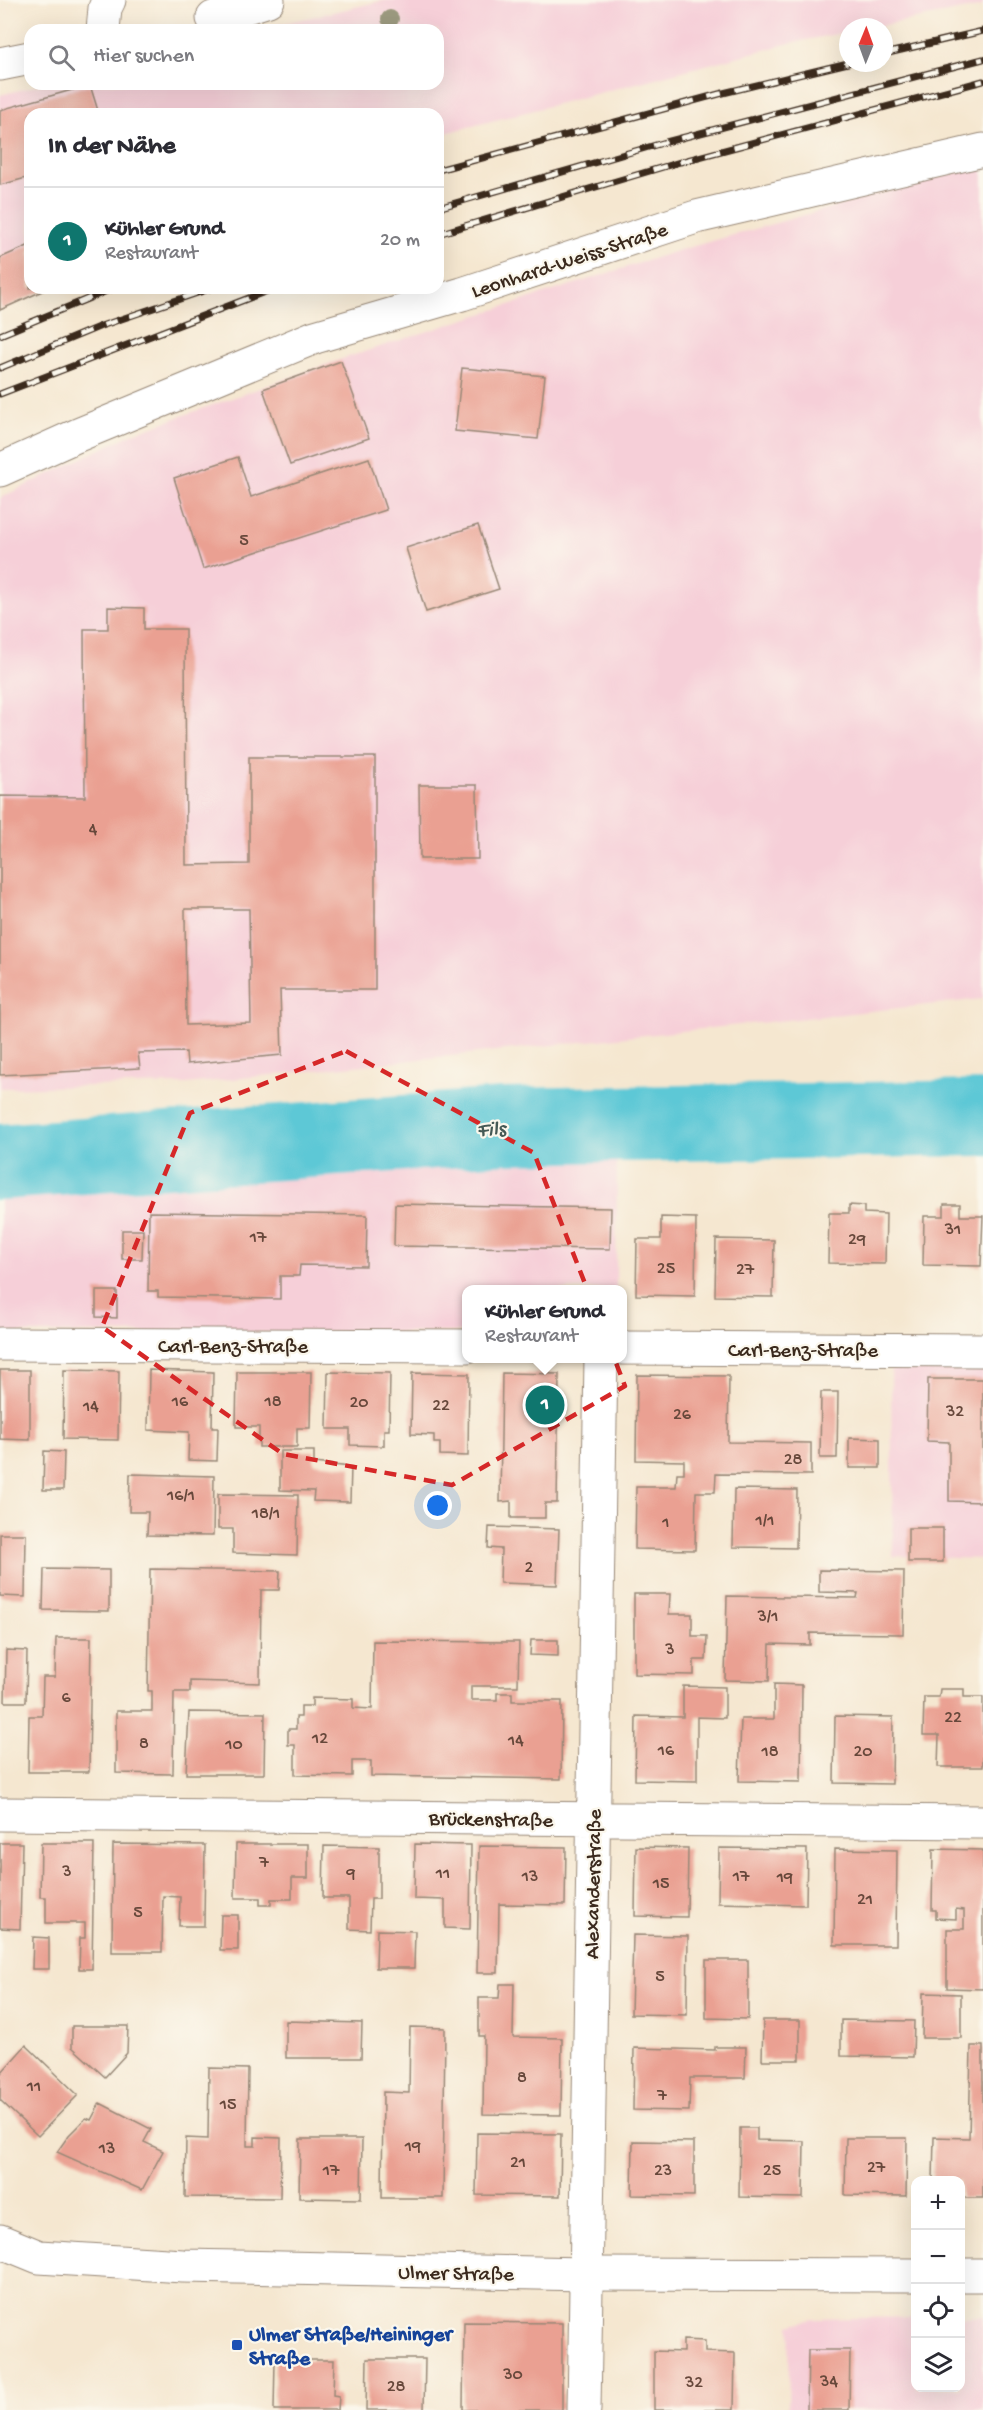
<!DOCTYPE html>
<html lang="de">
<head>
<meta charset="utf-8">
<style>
  :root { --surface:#fff; --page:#f2f2f3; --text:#2b2b33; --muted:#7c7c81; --line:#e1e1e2; --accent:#0f766e }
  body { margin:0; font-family:"Gochi Hand",sans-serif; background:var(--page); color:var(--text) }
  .controls { position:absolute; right:18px; bottom:18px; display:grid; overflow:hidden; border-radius:12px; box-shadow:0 6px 24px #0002 }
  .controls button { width:54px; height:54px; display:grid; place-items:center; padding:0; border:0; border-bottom:2px solid var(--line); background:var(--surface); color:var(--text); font:30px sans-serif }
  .compass { position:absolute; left:839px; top:18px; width:54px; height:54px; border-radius:50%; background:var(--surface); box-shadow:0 6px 24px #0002; rotate:1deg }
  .you { position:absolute; left:438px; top:1506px; width:21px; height:21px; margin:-15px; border:4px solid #fff; border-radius:50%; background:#1a73e8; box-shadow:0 0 0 9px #1a73e833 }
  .badge { display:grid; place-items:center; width:39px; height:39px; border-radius:50%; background:var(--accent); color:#fff; font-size:20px; font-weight:700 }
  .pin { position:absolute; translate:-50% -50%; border:3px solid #fff; box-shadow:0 2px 6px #0006 }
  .popup { position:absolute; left:462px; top:1285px; width:165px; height:78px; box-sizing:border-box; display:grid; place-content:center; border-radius:12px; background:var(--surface); filter:drop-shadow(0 2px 4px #0005); font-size:20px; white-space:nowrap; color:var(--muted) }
  .popup b { font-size:22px; color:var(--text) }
  .popup::after { content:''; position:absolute; left:50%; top:100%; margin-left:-12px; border:12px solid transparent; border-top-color:var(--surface) }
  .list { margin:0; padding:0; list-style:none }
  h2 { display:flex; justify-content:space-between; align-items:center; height:78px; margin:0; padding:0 24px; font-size:26px }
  h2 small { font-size:20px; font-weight:400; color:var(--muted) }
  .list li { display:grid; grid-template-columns:39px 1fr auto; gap:18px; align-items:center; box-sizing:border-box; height:108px; padding:0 24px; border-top:2px solid var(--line) }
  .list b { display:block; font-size:22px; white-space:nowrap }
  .list p { margin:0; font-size:20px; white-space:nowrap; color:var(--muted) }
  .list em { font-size:20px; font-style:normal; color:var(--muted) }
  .icon { flex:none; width:33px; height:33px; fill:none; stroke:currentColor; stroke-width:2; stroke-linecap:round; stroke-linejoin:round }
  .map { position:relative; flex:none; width:983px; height:2410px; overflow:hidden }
  .search { position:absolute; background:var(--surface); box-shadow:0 6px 24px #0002; left:24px; top:24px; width:420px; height:66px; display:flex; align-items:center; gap:15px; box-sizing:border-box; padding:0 21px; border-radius:18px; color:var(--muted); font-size:22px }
  .panel { position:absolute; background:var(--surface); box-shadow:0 6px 24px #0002; left:24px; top:108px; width:420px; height:186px; border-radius:18px }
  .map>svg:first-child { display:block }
  .built { fill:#f6cfd8 }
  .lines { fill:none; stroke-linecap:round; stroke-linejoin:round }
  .river { stroke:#5dc8d6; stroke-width:76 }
  .building { fill:#eaa092; fill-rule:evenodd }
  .minor-casing { stroke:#988877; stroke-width:35 }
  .secondary-casing { stroke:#988877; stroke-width:35 }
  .minor { stroke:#fff; stroke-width:33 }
  .secondary { stroke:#fff; stroke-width:33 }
  .rail-casing { stroke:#3b2a1e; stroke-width:7 }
  .rail { stroke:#fbf7ec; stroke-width:4.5; stroke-dasharray:14; stroke-linecap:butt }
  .tree { fill:#9c9a7f }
  .marked { fill:none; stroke:#d62828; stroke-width:4.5; stroke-dasharray:12 8; stroke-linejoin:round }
  .transit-dot { fill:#1a4fb4; stroke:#fbf7ec; stroke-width:2 }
  .labels { text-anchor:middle; stroke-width:4.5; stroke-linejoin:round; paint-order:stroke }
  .number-label { font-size:18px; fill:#67483b }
  .street-label { font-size:21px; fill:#3b2a1e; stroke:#fbf7ec }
  .transit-label { font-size:21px; font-weight:bold; fill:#164399; stroke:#fbf7ec; text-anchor:start }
  .water-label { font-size:22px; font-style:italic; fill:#455955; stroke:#fbf7ec }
</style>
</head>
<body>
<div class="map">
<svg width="983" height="2410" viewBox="0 0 983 2410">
  <rect width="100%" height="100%" fill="#fbf7ec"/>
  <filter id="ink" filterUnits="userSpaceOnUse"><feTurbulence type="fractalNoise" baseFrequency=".0167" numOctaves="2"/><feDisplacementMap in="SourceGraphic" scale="12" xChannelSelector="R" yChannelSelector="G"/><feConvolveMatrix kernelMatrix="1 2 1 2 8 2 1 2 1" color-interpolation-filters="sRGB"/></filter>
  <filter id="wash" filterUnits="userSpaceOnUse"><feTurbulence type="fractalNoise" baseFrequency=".008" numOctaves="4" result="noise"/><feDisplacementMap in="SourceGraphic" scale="24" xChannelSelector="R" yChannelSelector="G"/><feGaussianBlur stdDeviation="1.35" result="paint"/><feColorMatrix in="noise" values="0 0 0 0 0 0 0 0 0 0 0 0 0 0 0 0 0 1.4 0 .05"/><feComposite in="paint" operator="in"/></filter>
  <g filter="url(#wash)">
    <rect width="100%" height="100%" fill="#f5e7d0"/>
    <path class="built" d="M386,0H983V6L874,27H848V32L790,43L438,135V114H30V288L0,303V95L44,84H438V30H255Z
      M983,165V999L186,1084L0,1088V498L134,433L342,359L680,250Z
      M617,1149L616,1289L467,1290V1332L0,1333V1191Z
      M891,1369L983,1370V1559L893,1556Z
      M983,2316V2410H788L790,2325L813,2319L915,2317L916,2388H960L961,2317Z"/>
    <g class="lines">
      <path class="river" d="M0,1162L503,1126L983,1118"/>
    </g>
    <g id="blocks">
      <path class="building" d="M90,85L99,114H30V177L0,185V110Z
        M30,245V288H49L0,310V258Z
        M341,361L369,438L290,465L263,389Z
        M462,368L545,376L538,439L455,431Z
        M238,457L251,497L369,458L386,510L203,569L174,478Z
        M478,525L499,589L426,612L406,548Z
        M108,607L144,608V629H185L186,865L249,864V757H375V990H280L282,1055L187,1064L186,1052L138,1053L140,1068L0,1075V796L85,797L84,629H108ZM185,909H249L251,1023L186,1025Z
        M419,785H477L478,859H420Z
        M395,1204L611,1208L610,1249L394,1246Z
        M944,1204H960V1216H983L981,1266L923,1265L924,1216H944Z
        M849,1205L864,1206V1213L886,1214L885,1264L828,1263L829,1213H849Z
        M149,1212L367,1215L366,1266L300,1265L299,1276H280V1299L158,1297V1291H148Z
        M661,1217L696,1218L695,1296L636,1295L637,1239H661Z
        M122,1230H143L142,1259H122Z
        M716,1239L774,1240L773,1297L715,1296Z
        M96,1291H117V1318L96,1317Z
        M0,1370H30V1440L0,1439Z
        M64,1370L119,1371L118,1440L63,1439Z
        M149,1370L213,1372L212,1428H218L217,1461L188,1460L189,1432L148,1430Z
        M237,1372H311L310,1428H297V1447H259V1427H236Z
        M328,1372L390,1373L389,1430H384V1446L350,1445V1429H327Z
        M412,1373L469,1374L468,1456L440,1455V1443H434V1435L411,1434Z
        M502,1373L559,1374L557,1503H545V1518H511V1501L500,1502Z
        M637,1375L729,1376L728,1442L811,1443V1475L716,1474L715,1492H696L695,1550L635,1549L636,1487H676L677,1473H684V1461L636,1460Z
        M928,1379H983V1502L949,1501V1442L927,1441Z
        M821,1392H838L837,1458H820Z
        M849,1438L880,1439V1468H849Z
        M44,1451L64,1452L63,1490H43Z
        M280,1451H314V1463L351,1467L350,1502L313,1501L314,1491L280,1490Z
        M130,1474L214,1476L213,1536L147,1535L148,1512H129Z
        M734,1489L797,1490L796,1548L733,1547Z
        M218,1494L298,1495L297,1555L233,1553V1529H218Z
        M489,1527L559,1529L557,1585L500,1583L501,1549L488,1548Z
        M908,1528H943V1562H908Z
        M0,1534H26L25,1597L0,1596Z
        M44,1569L109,1570V1611L43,1610Z
        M150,1569L280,1571L279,1590H261L260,1683L190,1681V1692H174L173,1774L116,1773V1711H152V1691H148Z
        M819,1570L904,1571L903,1634L810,1633V1645L770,1644L769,1681L725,1680L727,1596L857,1598L858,1593L819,1592Z
        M634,1594H670L669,1614H692V1636H707L706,1660H694V1675L634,1674Z
        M56,1638H91L89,1772H28L29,1716H42L43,1677H55Z
        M531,1640H558V1656L530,1655Z
        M373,1641L519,1642L518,1686H471V1700H497V1693H512V1701H562L561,1779L371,1776V1761H352V1776L295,1775V1745H288V1729H296V1717H301V1706H312V1698L353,1699V1708L372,1709Z
        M6,1650L27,1651L26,1702H5Z
        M774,1684L802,1685L801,1782L739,1781L741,1719H774Z
        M683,1686L725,1687V1718L697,1717V1781L635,1780L636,1716L683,1717Z
        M940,1689H964V1697H983V1767H938L939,1735H923L924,1697H939Z
        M189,1712L265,1713L264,1774H186Z
        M835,1716L893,1717L892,1784L834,1783Z
        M0,1843H22L20,1929L0,1928Z
        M41,1843H94L92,1969H79L80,1938H85V1923H46V1897H40Z
        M113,1844L205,1845L204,1926H179L180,1897L163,1896L162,1952H112Z
        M236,1844H308V1878H292V1899H271V1905H260V1898H235Z
        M415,1844L471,1845L470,1929L445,1928V1900L414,1899Z
        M324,1846L379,1847V1899H371L370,1930L349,1929V1898H323Z
        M479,1846L566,1847L565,1905L499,1904L498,1973H477Z
        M636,1847L688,1848L687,1917L635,1916Z
        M719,1848L807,1849L806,1905L718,1903Z
        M835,1849L897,1850L896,1945H834Z
        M933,1849L983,1850V1989L947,1988V1929H964V1910L956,1909V1919L936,1918V1910H932Z
        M221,1915H238V1950H220Z
        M377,1930L415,1931L414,1968H376Z
        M633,1935L688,1936L687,2015L631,2014Z
        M33,1937L49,1938V1969H32Z
        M706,1960H748V2019L706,2018Z
        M500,1984H514L513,2037L562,2038L561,2115L483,2114L484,2036H479V1998H499Z
        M923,1993L961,1994V2038H922Z
        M763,2020H800V2060H762Z
        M841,2020L914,2021L913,2057L841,2056Z
        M286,2021L362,2023L361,2058H286Z
        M72,2026H128L127,2053L105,2077L72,2047Z
        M410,2027L445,2028L443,2198H382L383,2092L409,2093Z
        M26,2045L78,2095L38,2136L0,2100V2074Z
        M971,2046H983V2198H960V2180H933L934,2137L969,2138Z
        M715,2047H746L745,2078H690L689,2111L633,2110L634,2048L715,2050Z
        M209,2068L248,2069L247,2146H255V2137L281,2138L280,2198L185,2197L186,2138L208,2139Z
        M100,2103L151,2129L144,2142L163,2151L142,2190L57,2152L69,2135L86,2118L91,2120Z
        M740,2128H757V2140L804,2141L803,2198L739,2197Z
        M477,2133L561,2134L560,2196L476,2195Z
        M846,2138H907L906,2196L845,2195Z
        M300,2139H362L361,2199L299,2198Z
        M633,2141L694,2142V2196L632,2195Z
        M464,2322L562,2323V2410H463Z
        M683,2340L705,2341V2352L735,2353L734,2410H654V2351L683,2352Z
        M808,2350H850L849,2410H807Z
        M367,2359H425L424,2410H366Z
        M275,2360H334L333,2395L339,2396L338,2410H274Z"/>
    </g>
  </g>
  <g filter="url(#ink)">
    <use href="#blocks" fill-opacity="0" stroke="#988877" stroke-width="1.5"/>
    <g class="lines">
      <g class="minor-casing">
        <path id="minor" d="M0,470L78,435L315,337L462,294L696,217L983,150
          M0,1344L467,1346
          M623,1348L983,1350
          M0,1814L983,1822
          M584,2410L601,1358"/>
      </g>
      <g class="secondary-casing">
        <path id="secondary" d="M213,18L268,0
          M103,30L105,8L109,0
          M0,64L30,58
          M0,2241L39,2257L183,2266L585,2274L916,2275
          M960,2275H983"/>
      </g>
      <use href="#minor" class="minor"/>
      <use href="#secondary" class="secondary"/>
      <g class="rail-casing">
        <path id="rail" d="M884,54L983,31
          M438,170L719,94L848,63
          M438,208L666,142L983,59
          M438,234L680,162L983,81
          M0,335L114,288
          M0,368L101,326L212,288
          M0,394L275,288"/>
      </g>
      <use href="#rail" class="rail"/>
    </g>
    <circle class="tree" cx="390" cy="19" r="9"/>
  </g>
  <path class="marked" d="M346,1051L534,1153L625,1386L452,1485L283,1454L102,1327L190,1113Z"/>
  <rect class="transit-dot" x="231" y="2339" width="12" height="12" rx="3"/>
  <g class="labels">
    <g class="number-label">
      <text x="244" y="545">5</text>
      <text x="93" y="834">4</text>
      <text x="953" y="1234">31</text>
      <text x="258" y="1242">17</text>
      <text x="857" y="1244">29</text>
      <text x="666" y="1273">25</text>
      <text x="745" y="1274">27</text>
      <text x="180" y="1406">16</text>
      <text x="273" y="1406">18</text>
      <text x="359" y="1407">20</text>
      <text x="441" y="1410">22</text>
      <text x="91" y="1411">14</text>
      <text x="955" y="1416">32</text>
      <text x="682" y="1419">26</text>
      <text x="793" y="1464">28</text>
      <text x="181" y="1500">16/1</text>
      <text x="266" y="1518">18/1</text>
      <text x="765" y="1525">1/1</text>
      <text x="666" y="1527">1</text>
      <text x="529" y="1572">2</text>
      <text x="768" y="1621">3/1</text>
      <text x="670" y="1654">3</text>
      <text x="66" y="1702">6</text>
      <text x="953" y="1722">22</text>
      <text x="320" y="1743">12</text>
      <text x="516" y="1745">14</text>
      <text x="144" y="1748">8</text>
      <text x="234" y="1749">10</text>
      <text x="666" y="1755">16</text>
      <text x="770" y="1756">18</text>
      <text x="863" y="1756">20</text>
      <text x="264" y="1867">7</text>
      <text x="67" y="1876">3</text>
      <text x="351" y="1878">9</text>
      <text x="443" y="1878">11</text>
      <text x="530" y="1881">13</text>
      <text x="741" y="1881">17</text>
      <text x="785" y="1882">19</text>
      <text x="661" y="1888">15</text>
      <text x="865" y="1904">21</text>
      <text x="138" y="1917">5</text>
      <text x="660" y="1981">5</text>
      <text x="522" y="2082">8</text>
      <text x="34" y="2091">11</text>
      <text x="662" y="2100">7</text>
      <text x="228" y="2109">15</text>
      <text x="413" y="2151">19</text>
      <text x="107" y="2153">13</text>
      <text x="518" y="2167">21</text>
      <text x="876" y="2172">27</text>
      <text x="331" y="2175">17</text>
      <text x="663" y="2175">23</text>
      <text x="772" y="2175">25</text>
      <text x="513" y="2379">30</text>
      <text x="829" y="2386">34</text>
      <text x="694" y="2387">32</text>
      <text x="396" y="2391">28</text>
    </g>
    <g class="street-label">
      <text transform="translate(569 259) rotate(-18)" y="7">Leonhard-Weiss-Straße</text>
      <text x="233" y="1352">Carl-Benz-Straße</text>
      <text x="803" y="1356">Carl-Benz-Straße</text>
      <text transform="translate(491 1818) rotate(1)" y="7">Brückenstraße</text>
      <text transform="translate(592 1884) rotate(-89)" y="7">Alexanderstraße</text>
      <text transform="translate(456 2272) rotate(1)" y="7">Ulmer Straße</text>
    </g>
    <g class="transit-label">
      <text x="249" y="2340">Ulmer Straße/Heininger<tspan x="249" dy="24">Straße</tspan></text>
    </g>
    <g class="water-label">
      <text transform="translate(491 1127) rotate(-3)" y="8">Fils</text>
    </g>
  </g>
</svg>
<div class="controls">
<button>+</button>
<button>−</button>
<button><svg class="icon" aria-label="locate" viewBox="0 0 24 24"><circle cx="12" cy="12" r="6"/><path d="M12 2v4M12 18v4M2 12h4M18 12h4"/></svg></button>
<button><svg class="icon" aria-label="layers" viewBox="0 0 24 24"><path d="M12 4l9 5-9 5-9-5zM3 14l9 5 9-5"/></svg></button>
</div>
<svg class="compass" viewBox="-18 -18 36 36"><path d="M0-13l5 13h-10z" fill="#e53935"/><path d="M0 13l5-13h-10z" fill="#7c7c81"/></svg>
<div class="you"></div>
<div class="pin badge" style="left:545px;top:1405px">1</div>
<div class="popup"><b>Kühler Grund</b>Restaurant</div>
<div class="search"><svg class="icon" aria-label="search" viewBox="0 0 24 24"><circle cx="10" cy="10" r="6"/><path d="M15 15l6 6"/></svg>Hier suchen</div>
<section class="panel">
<h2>In der Nähe<small></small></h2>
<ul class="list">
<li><span class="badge">1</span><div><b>Kühler Grund</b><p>Restaurant</p></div><em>20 m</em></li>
</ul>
</section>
</div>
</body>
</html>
